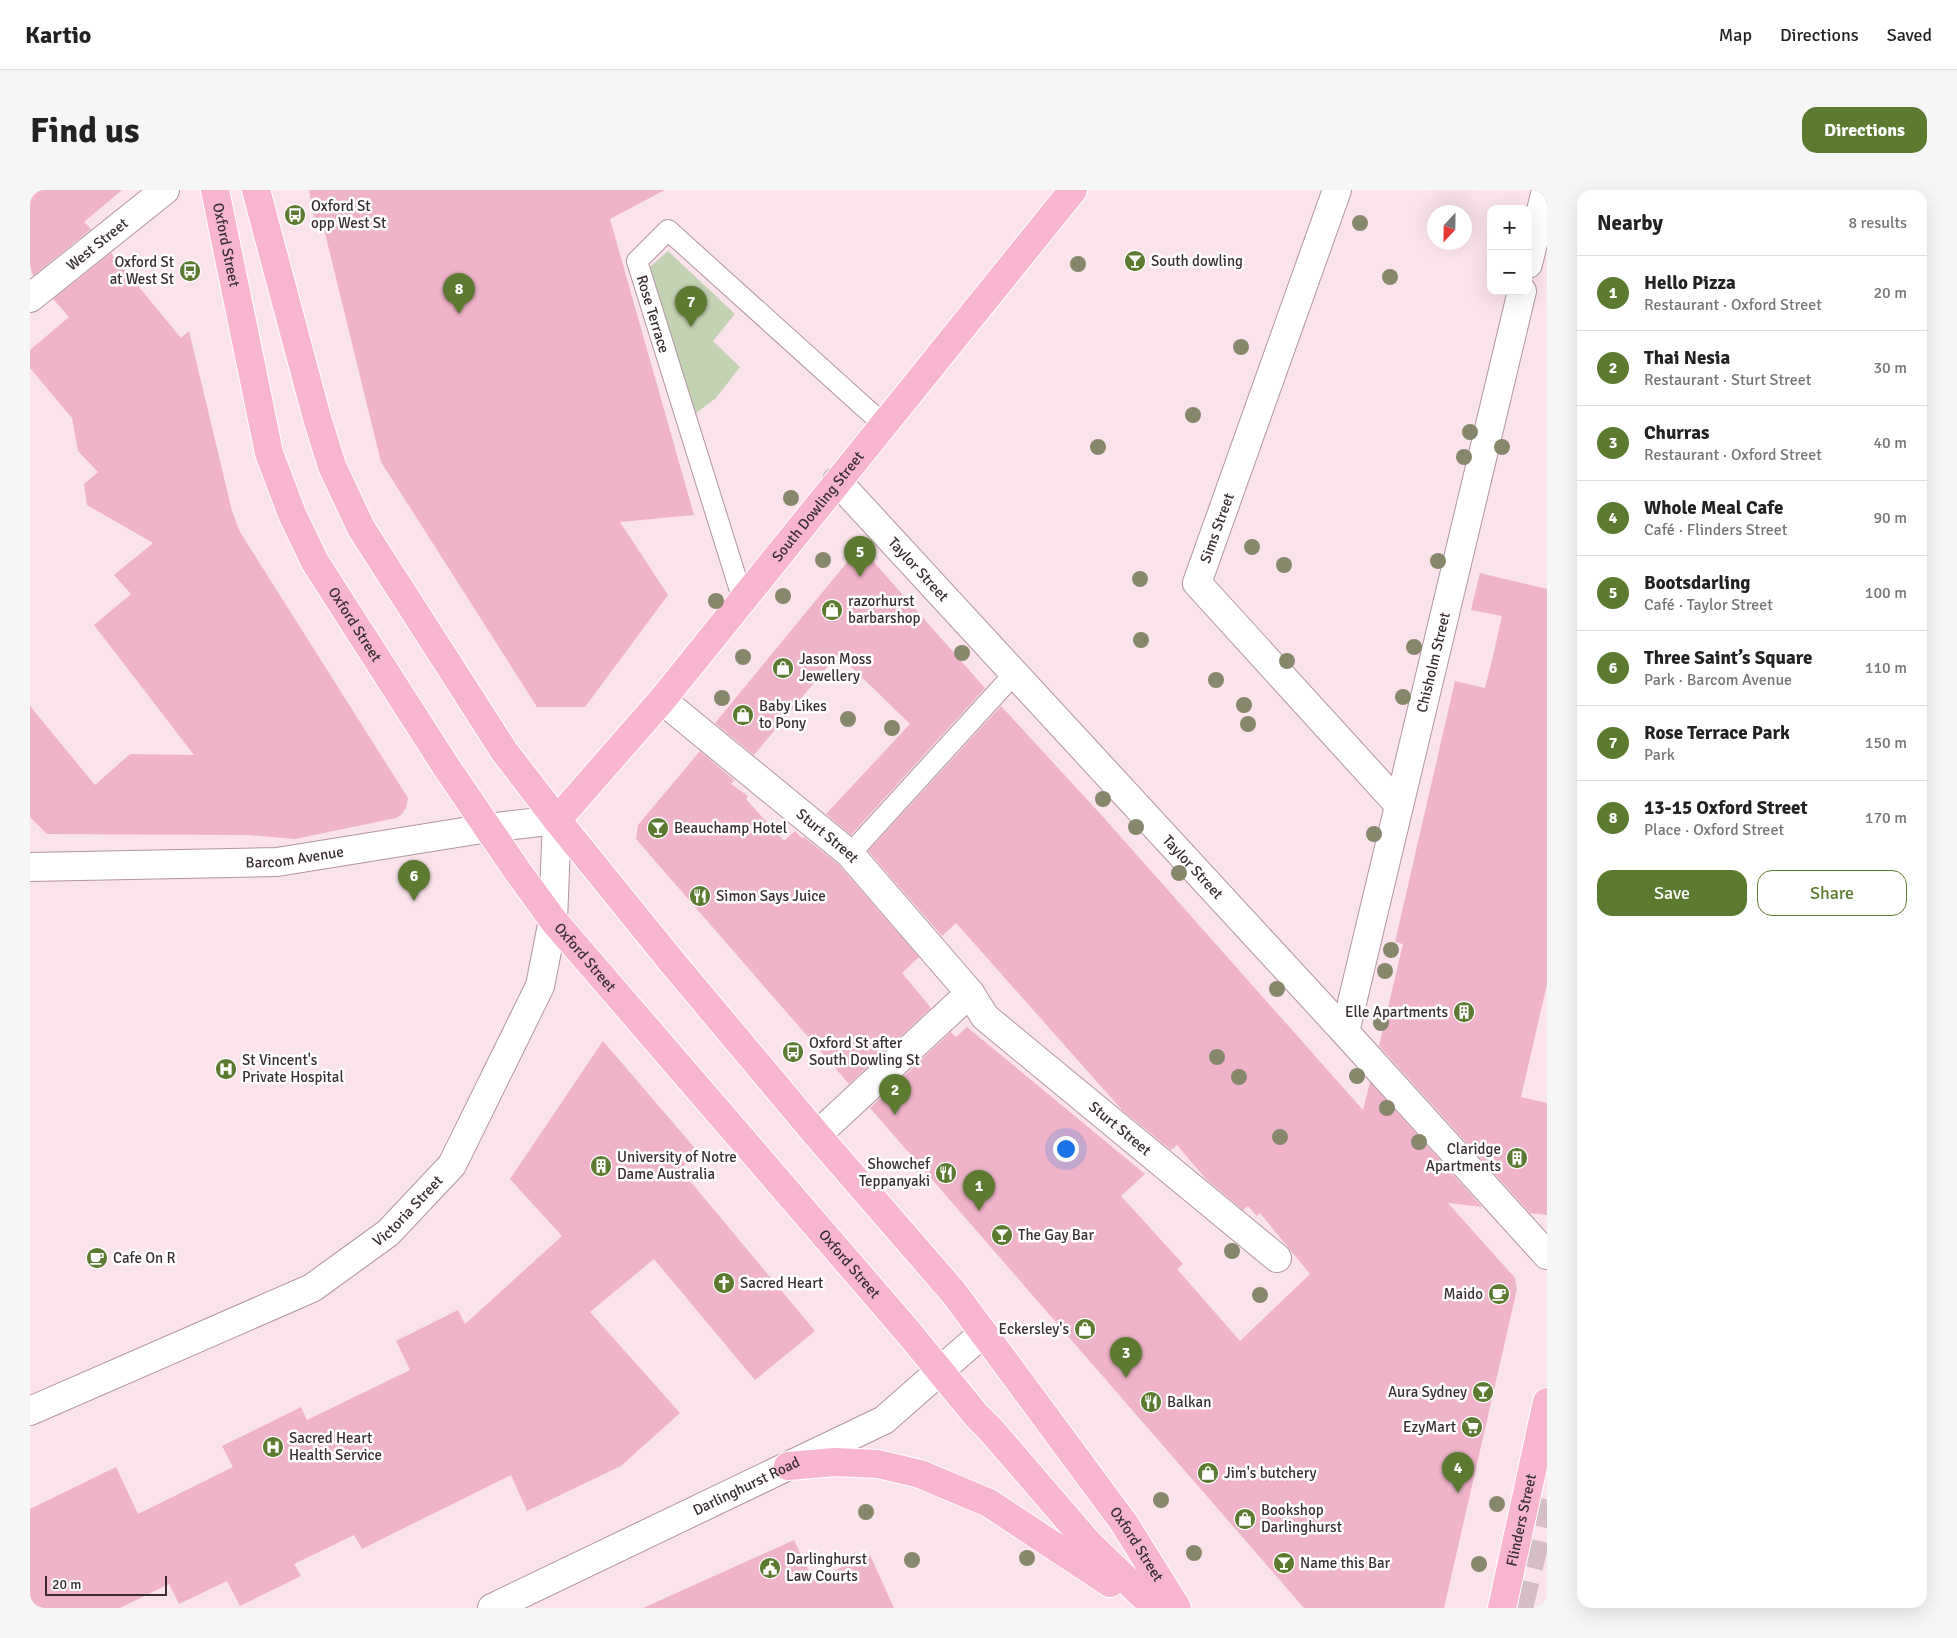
<!DOCTYPE html>
<html lang="en">
<head>
<meta charset="utf-8">
<style>
  :root { --surface:#fff; --page:#f6f6f6; --text:#222; --muted:#767676; --line:#e0e0e0; --accent:#5c7b31 }
  body { margin:0; font-family:Signika,sans-serif; background:var(--page); color:var(--text) }
  .controls { position:absolute; right:15px; top:15px; display:grid; overflow:hidden; border-radius:10px; box-shadow:0 5px 20px #0002 }
  .controls button { width:45px; height:45px; display:grid; place-items:center; padding:0; border:0; border-bottom:1px solid var(--line); background:var(--surface); color:var(--text); font:25px sans-serif }
  .compass { position:absolute; left:1397px; top:15px; width:45px; height:45px; border-radius:50%; background:var(--surface); box-shadow:0 5px 20px #0002; rotate:202deg }
  .scale { position:absolute; left:15px; bottom:12px; width:122px; box-sizing:border-box; padding-left:5px; border:2px solid #3a2e32; border-top:0; font-size:14px; line-height:18px; white-space:nowrap; color:#3a2e32; -webkit-text-stroke:4px #fff; paint-order:stroke }
  .you { position:absolute; left:1035px; top:958px; width:18px; height:18px; margin:-12px; border:4px solid #fff; border-radius:50%; background:#1a73e8; box-shadow:0 0 0 8px #1a73e833 }
  .badge { display:grid; place-items:center; width:32px; height:32px; border-radius:50%; background:var(--accent); color:#fff; font-size:16px; font-weight:700 }
  .pin { position:absolute; translate:-50% -41px; filter:drop-shadow(0 1px 2px #0008) }
  .pin::after { content:''; position:absolute; top:26px; width:18px; height:15px; background:inherit; clip-path:polygon(0 0,100% 0,50% 100%) }
  .list { margin:0; padding:0; list-style:none }
  h2 { display:flex; justify-content:space-between; align-items:center; height:65px; margin:0; padding:0 20px; font-size:21px }
  h2 small { font-size:16px; font-weight:400; color:var(--muted) }
  .list li { display:grid; grid-template-columns:32px 1fr auto; gap:15px; align-items:center; box-sizing:border-box; height:75px; padding:0 20px; border-top:1px solid var(--line) }
  .list b { display:block; font-size:19px; white-space:nowrap }
  .list p { margin:0; font-size:16px; white-space:nowrap; color:var(--muted) }
  .list em { font-size:16px; font-style:normal; color:var(--muted) }
  .actions { display:flex; gap:10px; padding:15px 20px }
  .actions a { flex:1; padding:11px 0; border:1px solid var(--accent); border-radius:15px; text-align:center; font-size:18px; color:var(--accent) }
  .actions .main { background:var(--accent); color:#fff }
  .map { position:relative; flex:none; width:1517px; height:1418px; overflow:hidden; border-radius:15px }
  header { display:flex; align-items:center; gap:30px; box-sizing:border-box; height:70px; padding:0 25px; background:var(--surface); border-bottom:1px solid var(--line) }
  header strong { font-size:24px }
  nav { display:flex; gap:28px; margin-inline-start:auto; font-size:18px }
  .intro { display:flex; align-items:center; justify-content:space-between; box-sizing:border-box; height:120px; padding:0 30px }
  h1 { margin:0; font-size:35px }
  .button { padding:12px 22px; border-radius:15px; background:var(--accent); color:#fff; font-size:18px; font-weight:700 }
  main { display:flex; gap:30px; padding:0 30px }
  aside { flex:1; background:var(--surface); border-radius:15px; box-shadow:0 5px 20px #0002 }
  .map>svg:first-child { display:block }
  .green { fill:#c4d2b4 }
  .building { fill:#efb4c9 }
  .lines { fill:none; stroke-linecap:round; stroke-linejoin:round }
  .motorway-tunnel { stroke:#d4bfc6; stroke-width:28; stroke-dasharray:28 14; stroke-linecap:butt }
  .service-casing { stroke:#b2969f; stroke-width:22 }
  .minor-casing { stroke:#b2969f; stroke-width:30 }
  .tertiary-casing { stroke:#b2969f; stroke-width:30 }
  .secondary-casing { stroke:#b2969f; stroke-width:30 }
  .primary-casing { stroke:#fff; stroke-width:30 }
  .service { stroke:#fff; stroke-width:20 }
  .minor { stroke:#fff; stroke-width:28 }
  .tertiary { stroke:#fff; stroke-width:28 }
  .secondary { stroke:#fff; stroke-width:28 }
  .primary { stroke:#f7b5cf; stroke-width:28 }
  .tree { fill:#86876b }
  .labels { text-anchor:middle; stroke-width:5; stroke-linejoin:round; paint-order:stroke }
  .poi-label { font-size:15px; fill:#3a2e32; stroke:#fff; text-anchor:start }
  .street-label { font-size:15px; fill:#3a2e32; stroke:#fff }
</style>
</head>
<body>
<header>
<strong>Kartio</strong>
<nav><a>Map</a><a>Directions</a><a>Saved</a></nav>
</header>
<div class="intro"><h1>Find us</h1><a class="button">Directions</a></div>
<main>
<div class="map">
<svg width="1517" height="1418" viewBox="0 0 1517 1418">
  <rect width="100%" height="100%" fill="#fbe3eb"/>
  <path class="green" d="M638,61L705,124L683,151L710,177L686,208L657,230L611,85Z"/>
  <path class="building" d="M0,0H92L54,32L61,39L3,86L0,75Z
    M279,0H635L580,29L664,325L590,332L638,405L555,517H507L351,272L293,35L286,36Z
    M81,63L151,148L159,141L202,321L210,342L378,608L376,618L372,624L366,628L265,649L217,645L17,644L0,627V516L65,595L100,564L164,565L64,435L101,404L84,385L123,353L57,315L54,294L68,282L48,261L42,228L0,178V160L39,127L23,109Z
    M819,370H842L955,498L821,645L796,624L880,534L808,464L724,565L685,533Z
    M1450,383L1517,399V794L1491,907L1517,913V1025L1500,1023L1349,856L1373,754L1365,752L1425,491L1455,498L1464,462L1472,426L1441,420Z
    M971,516L1074,628L1333,920L1340,892L1452,1017L1418,1013L1485,1088L1487,1099L1414,1418H1274L840,918L921,842L926,847L937,837L1115,984L1091,1006L1153,1074L1147,1079L1210,1151L1280,1084L1230,1023L1227,1026L1218,1016L1213,1020L1176,989L1147,955L1141,960L1092,920L926,733L912,746L838,661Z
    M670,561L704,590L701,594L718,606L716,609L754,651L765,641L772,648L774,647L809,675L889,767L872,783L901,818L819,894L606,649L608,635Z
    M573,851L669,963L650,979L785,1141L725,1190L624,1069L560,1122L650,1223L591,1276L497,1321L481,1285L332,1359L324,1345L264,1374L271,1386L210,1416L197,1391L149,1414L139,1394L90,1418H0V1319L86,1277L108,1324L203,1277L192,1256L271,1217L277,1230L380,1180L366,1151L428,1120L435,1134L532,1046L480,989Z
    M764,1350L783,1390L840,1365L864,1418H613Z"/>
  <g class="lines">
    <path class="motorway-tunnel" d="M1489,1418L1517,1302"/>
    <g class="service-casing">
      <path id="service" d="M713,410L607,71L638,40L853,234
        M820,664L984,484"/>
    </g>
    <g class="minor-casing">
      <g id="minor">
        <path d="M1307,0L1167,393L1369,615"/>
        <path d="M1498,74L1516,0"/>
        <path id="s1" d="M807,291L1315,842L1517,1065"/>
        <path id="s2" d="M632,510L820,664L940,803L955,827L1247,1068"/>
        <path id="s3" d="M1315,842L1492,101"/>
        <path d="M787,945L940,803"/>
      </g>
    </g>
    <g class="tertiary-casing">
      <g id="tertiary">
        <path id="s4" d="M0,1221L282,1098L358,1043L422,975L510,796L523,730L527,630"/>
        <path id="s5" d="M462,1418L854,1230L952,1144"/>
      </g>
    </g>
    <g class="secondary-casing">
      <g id="secondary">
        <path id="s6" d="M0,108L135,0"/>
        <path id="s7" d="M0,677L247,672L458,638L527,630"/>
      </g>
    </g>
    <g class="primary-casing">
      <g id="primary">
        <path id="s8" d="M185,0L239,263L262,324L285,372L415,575L488,682L523,730L879,1143L946,1225L961,1240L1060,1355L1126,1418"/>
        <path id="s9" d="M226,0L287,228L302,276L331,338L474,561L527,630L642,772L787,945L924,1103L1094,1333L1147,1418"/>
        <path id="s10" d="M527,630L632,510L1043,0"/>
        <path d="M758,1276L805,1272L848,1274L890,1284L959,1313L1080,1393"/>
        <path id="s11" d="M1472,1418L1517,1212"/>
      </g>
    </g>
    <use href="#service" class="service"/>
    <use href="#minor" class="minor"/>
    <use href="#tertiary" class="tertiary"/>
    <use href="#secondary" class="secondary"/>
    <use href="#primary" class="primary"/>
  </g>
  <g class="tree">
    <circle cx="1330" cy="33" r="8"/>
    <circle cx="1048" cy="74" r="8"/>
    <circle cx="1360" cy="87" r="8"/>
    <circle cx="1211" cy="157" r="8"/>
    <circle cx="1163" cy="225" r="8"/>
    <circle cx="1440" cy="242" r="8"/>
    <circle cx="1068" cy="257" r="8"/>
    <circle cx="1472" cy="257" r="8"/>
    <circle cx="1434" cy="267" r="8"/>
    <circle cx="761" cy="308" r="8"/>
    <circle cx="1222" cy="357" r="8"/>
    <circle cx="793" cy="370" r="8"/>
    <circle cx="1408" cy="371" r="8"/>
    <circle cx="1254" cy="375" r="8"/>
    <circle cx="1110" cy="389" r="8"/>
    <circle cx="753" cy="406" r="8"/>
    <circle cx="686" cy="411" r="8"/>
    <circle cx="1111" cy="450" r="8"/>
    <circle cx="1384" cy="457" r="8"/>
    <circle cx="932" cy="463" r="8"/>
    <circle cx="713" cy="467" r="8"/>
    <circle cx="1257" cy="471" r="8"/>
    <circle cx="1186" cy="490" r="8"/>
    <circle cx="1373" cy="507" r="8"/>
    <circle cx="692" cy="508" r="8"/>
    <circle cx="1214" cy="515" r="8"/>
    <circle cx="818" cy="529" r="8"/>
    <circle cx="1218" cy="534" r="8"/>
    <circle cx="862" cy="538" r="8"/>
    <circle cx="1073" cy="609" r="8"/>
    <circle cx="1106" cy="637" r="8"/>
    <circle cx="1344" cy="644" r="8"/>
    <circle cx="1149" cy="683" r="8"/>
    <circle cx="1361" cy="760" r="8"/>
    <circle cx="1355" cy="781" r="8"/>
    <circle cx="1247" cy="799" r="8"/>
    <circle cx="1351" cy="833" r="8"/>
    <circle cx="1187" cy="867" r="8"/>
    <circle cx="1327" cy="886" r="8"/>
    <circle cx="1209" cy="887" r="8"/>
    <circle cx="1357" cy="918" r="8"/>
    <circle cx="1250" cy="947" r="8"/>
    <circle cx="1389" cy="952" r="8"/>
    <circle cx="1202" cy="1061" r="8"/>
    <circle cx="1230" cy="1105" r="8"/>
    <circle cx="1131" cy="1310" r="8"/>
    <circle cx="1467" cy="1314" r="8"/>
    <circle cx="836" cy="1322" r="8"/>
    <circle cx="1164" cy="1363" r="8"/>
    <circle cx="997" cy="1368" r="8"/>
    <circle cx="882" cy="1370" r="8"/>
    <circle cx="1449" cy="1374" r="8"/>
  </g>
  <defs>
    <g id="bus-disc" transform="scale(1.125)"><circle r="9.5" fill="#5c7b31" stroke="#fff"/><path d="M-5-6H5V4H4V6H2V4H-2V6H-4V4H-5ZM-3.5-4V0h7V-4ZM-3.5 1.2v1.5H-2V1.2ZM2 1.2v1.5H3.5V1.2Z" fill="#fff"/></g>
    <g id="bar-disc" transform="scale(1.125)"><circle r="9.5" fill="#5c7b31" stroke="#fff"/><path d="M-6-5H6L.8 .8V4.5H3.5V6h-7V4.5H-.8V.8Z" fill="#fff"/></g>
    <g id="shop-disc" transform="scale(1.125)"><circle r="9.5" fill="#5c7b31" stroke="#fff"/><path d="M-5-2.5h2.3a2.7 3.5 0 0 1 5.4 0H5L5.5 6h-11ZM-1.5-2.5h3a1.5 2.3 0 0 0-3 0Z" fill="#fff"/></g>
    <g id="restaurant-disc" transform="scale(1.125)"><circle r="9.5" fill="#5c7b31" stroke="#fff"/><path d="M-5-6h1v4h1v-4h1v4h1v-4h1v5L-1.5 .5V6h-2V.5L-5-1ZM5-6V6H3V1.5H1.5Q1.5-4 5-6Z" fill="#fff"/></g>
    <g id="building-disc" transform="scale(1.125)"><circle r="9.5" fill="#5c7b31" stroke="#fff"/><path d="M-4-6H4V6H1V3H-1V6H-4ZM-2.5-4.3h1.7v1.8h-1.7ZM.8-4.3h1.7v1.8H.8ZM-2.5-1h1.7V.8h-1.7ZM.8-1h1.7V.8H.8Z" fill="#fff"/></g>
    <g id="hospital-disc" transform="scale(1.125)"><circle r="9.5" fill="#5c7b31" stroke="#fff"/><path d="M-5-5h3v3.5h4V-5h3V5h-3V1.5h-4V5h-3Z" fill="#fff"/></g>
    <g id="cafe-disc" transform="scale(1.125)"><circle r="9.5" fill="#5c7b31" stroke="#fff"/><path d="M-5.5-4.5H6V0H3Q3 3.5 0 3.5H-2.5Q-5.5 3.5-5.5 0ZM3-3.2v2h1.7v-2ZM-6 4.5H4V6H-6Z" fill="#fff"/></g>
    <g id="church-disc" transform="scale(1.125)"><circle r="9.5" fill="#5c7b31" stroke="#fff"/><path d="M-1.2-6h2.4v3.5h3.3v2.4h-3.3V6h-2.4V-.1h-3.3v-2.4h3.3Z" fill="#fff"/></g>
    <g id="supermarket-disc" transform="scale(1.125)"><circle r="9.5" fill="#5c7b31" stroke="#fff"/><path d="M-6-5.5h2.5l.6 2H6L4.5 2H-2.5L-4.4-4H-6ZM-1.5 3.2a1.3 1.3 0 1 0 .1 0ZM3 3.2a1.3 1.3 0 1 0 .1 0Z" fill="#fff"/></g>
    <g id="civic-disc" transform="scale(1.125)"><circle r="9.5" fill="#5c7b31" stroke="#fff"/><path d="M-.6-6.5H3V-4.5H.6V-3L4-1V1h2V6H-6V1h2V-1L-.6-3ZM-1.2 2.5V6h2.4V2.5Z" fill="#fff"/></g>
  </defs>
  <g fill-rule="evenodd">
    <use href="#bus-disc" x="265" y="25"/>
    <use href="#bar-disc" x="1105" y="71"/>
    <use href="#bus-disc" x="160" y="81"/>
    <use href="#shop-disc" x="802" y="420"/>
    <use href="#shop-disc" x="753" y="478"/>
    <use href="#shop-disc" x="713" y="525"/>
    <use href="#bar-disc" x="628" y="638"/>
    <use href="#restaurant-disc" x="670" y="706"/>
    <use href="#building-disc" x="1434" y="822"/>
    <use href="#bus-disc" x="763" y="862"/>
    <use href="#hospital-disc" x="196" y="879"/>
    <use href="#building-disc" x="1487" y="968"/>
    <use href="#building-disc" x="571" y="976"/>
    <use href="#restaurant-disc" x="916" y="983"/>
    <use href="#bar-disc" x="972" y="1045"/>
    <use href="#cafe-disc" x="67" y="1068"/>
    <use href="#church-disc" x="694" y="1093"/>
    <use href="#cafe-disc" x="1469" y="1104"/>
    <use href="#shop-disc" x="1055" y="1139"/>
    <use href="#bar-disc" x="1453" y="1202"/>
    <use href="#restaurant-disc" x="1121" y="1212"/>
    <use href="#supermarket-disc" x="1442" y="1237"/>
    <use href="#hospital-disc" x="243" y="1257"/>
    <use href="#shop-disc" x="1178" y="1283"/>
    <use href="#shop-disc" x="1215" y="1329"/>
    <use href="#bar-disc" x="1254" y="1373"/>
    <use href="#civic-disc" x="740" y="1378"/>
  </g>
  <g class="labels">
    <g class="poi-label">
      <text x="281" y="21">Oxford St<tspan x="281" dy="17">opp West St</tspan></text>
      <text x="1121" y="76">South dowling</text>
      <text x="144" y="77" text-anchor="end">Oxford St<tspan x="144" dy="17">at West St</tspan></text>
      <text x="818" y="416">razorhurst<tspan x="818" dy="17">barbarshop</tspan></text>
      <text x="769" y="474">Jason Moss<tspan x="769" dy="17">Jewellery</tspan></text>
      <text x="729" y="521">Baby Likes<tspan x="729" dy="17">to Pony</tspan></text>
      <text x="644" y="643">Beauchamp Hotel</text>
      <text x="686" y="711">Simon Says Juice</text>
      <text x="1418" y="827" text-anchor="end">Elle Apartments</text>
      <text x="779" y="858">Oxford St after<tspan x="779" dy="17">South Dowling St</tspan></text>
      <text x="212" y="875">St Vincent's<tspan x="212" dy="17">Private Hospital</tspan></text>
      <text x="1471" y="964" text-anchor="end">Claridge<tspan x="1471" dy="17">Apartments</tspan></text>
      <text x="587" y="972">University of Notre<tspan x="587" dy="17">Dame Australia</tspan></text>
      <text x="900" y="979" text-anchor="end">Showchef<tspan x="900" dy="17">Teppanyaki</tspan></text>
      <text x="988" y="1050">The Gay Bar</text>
      <text x="83" y="1073">Cafe On R</text>
      <text x="710" y="1098">Sacred Heart</text>
      <text x="1453" y="1109" text-anchor="end">Maido</text>
      <text x="1039" y="1144" text-anchor="end">Eckersley's</text>
      <text x="1437" y="1207" text-anchor="end">Aura Sydney</text>
      <text x="1137" y="1217">Balkan</text>
      <text x="1426" y="1242" text-anchor="end">EzyMart</text>
      <text x="259" y="1253">Sacred Heart<tspan x="259" dy="17">Health Service</tspan></text>
      <text x="1194" y="1288">Jim's butchery</text>
      <text x="1231" y="1325">Bookshop<tspan x="1231" dy="17">Darlinghurst</tspan></text>
      <text x="756" y="1374">Darlinghurst<tspan x="756" dy="17">Law Courts</tspan></text>
      <text x="1270" y="1378">Name this Bar</text>
    </g>
    <g class="street-label">
      <text dy="5" stroke="none"><textPath href="#s6" startOffset="86">West Street</textPath></text>
      <text dy="5" stroke="none"><textPath href="#s8" startOffset="56">Oxford Street</textPath></text>
      <text transform="translate(623 124) rotate(73)" y="5">Rose Terrace</text>
      <text dy="5" stroke="none"><textPath href="#s10" startOffset="408">South Dowling Street</textPath></text>
      <text transform="translate(1187 338) rotate(-70)" y="5">Sims Street</text>
      <text dy="5" stroke="none"><textPath href="#s1" startOffset="120">Taylor Street</textPath></text>
      <text dy="5" stroke="none"><textPath href="#s8" startOffset="461">Oxford Street</textPath></text>
      <text dy="5" stroke="none"><textPath href="#s3" startOffset="380">Chisholm Street</textPath></text>
      <text dy="5" stroke="none"><textPath href="#s2" startOffset="214">Sturt Street</textPath></text>
      <text dy="5" stroke="none"><textPath href="#s7" startOffset="265">Barcom Avenue</textPath></text>
      <text dy="5" stroke="none"><textPath href="#s1" startOffset="525">Taylor Street</textPath></text>
      <text dy="5" stroke="none"><textPath href="#s8" startOffset="866">Oxford Street</textPath></text>
      <text dy="5" stroke="none"><textPath href="#s2" startOffset="630">Sturt Street</textPath></text>
      <text dy="5" stroke="none"><textPath href="#s4" startOffset="431">Victoria Street</textPath></text>
      <text dy="5" stroke="none"><textPath href="#s8" startOffset="1271">Oxford Street</textPath></text>
      <text dy="5" stroke="none"><textPath href="#s5" startOffset="282">Darlinghurst Road</textPath></text>
      <text dy="5" stroke="none"><textPath href="#s11" startOffset="90">Flinders Street</textPath></text>
      <text dy="5" stroke="none"><textPath href="#s9" startOffset="1635">Oxford Street</textPath></text>
    </g>
  </g>
</svg>
<div class="controls">
<button>+</button>
<button>−</button>
</div>
<svg class="compass" viewBox="-18 -18 36 36"><path d="M0-13l5 13h-10z" fill="#e53935"/><path d="M0 13l5-13h-10z" fill="#767676"/></svg>
<div class="scale">20 m</div>
<div class="you"></div>
<div class="pin badge" style="left:949px;top:1021px">1</div>
<div class="pin badge" style="left:865px;top:925px">2</div>
<div class="pin badge" style="left:1096px;top:1188px">3</div>
<div class="pin badge" style="left:1428px;top:1303px">4</div>
<div class="pin badge" style="left:830px;top:387px">5</div>
<div class="pin badge" style="left:384px;top:711px">6</div>
<div class="pin badge" style="left:661px;top:137px">7</div>
<div class="pin badge" style="left:429px;top:124px">8</div>
</div>
<aside>
<h2>Nearby<small>8 results</small></h2>
<ul class="list">
<li><span class="badge">1</span><div><b>Hello Pizza</b><p>Restaurant · Oxford Street</p></div><em>20 m</em></li>
<li><span class="badge">2</span><div><b>Thai Nesia</b><p>Restaurant · Sturt Street</p></div><em>30 m</em></li>
<li><span class="badge">3</span><div><b>Churras</b><p>Restaurant · Oxford Street</p></div><em>40 m</em></li>
<li><span class="badge">4</span><div><b>Whole Meal Cafe</b><p>Café · Flinders Street</p></div><em>90 m</em></li>
<li><span class="badge">5</span><div><b>Bootsdarling</b><p>Café · Taylor Street</p></div><em>100 m</em></li>
<li><span class="badge">6</span><div><b>Three Saint’s Square</b><p>Park · Barcom Avenue</p></div><em>110 m</em></li>
<li><span class="badge">7</span><div><b>Rose Terrace Park</b><p>Park</p></div><em>150 m</em></li>
<li><span class="badge">8</span><div><b>13-15 Oxford Street</b><p>Place · Oxford Street</p></div><em>170 m</em></li>
</ul>
<div class="actions"><a class="main">Save</a><a>Share</a></div>
</aside>
</main>
</body>
</html>
